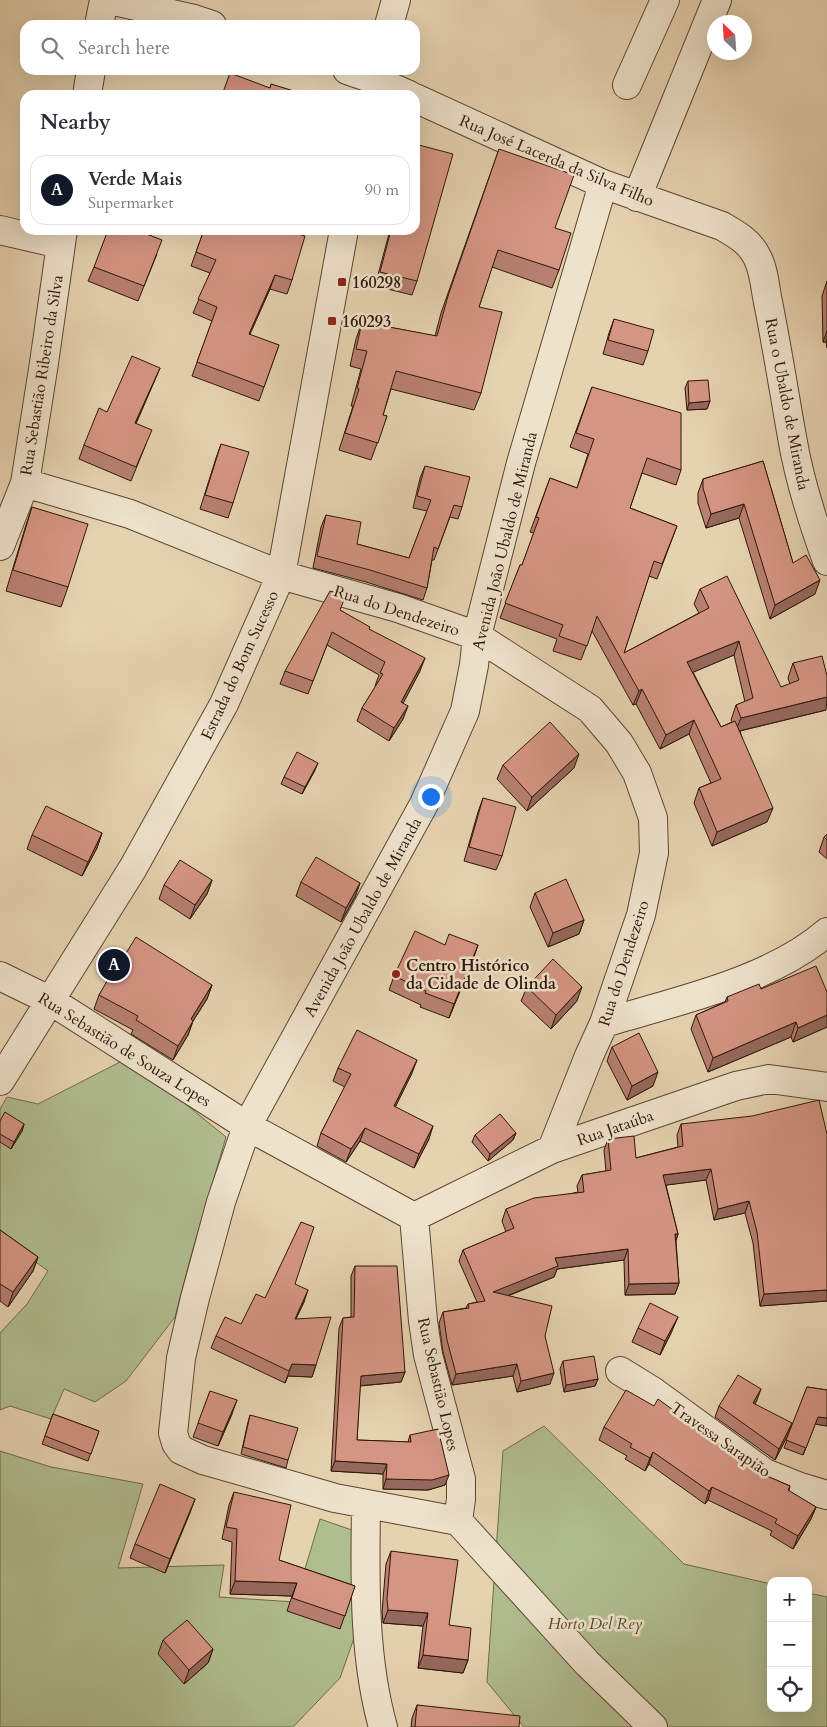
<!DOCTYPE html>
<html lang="en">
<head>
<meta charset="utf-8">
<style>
  :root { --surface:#fff; --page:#f2f2f3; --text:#2b2b33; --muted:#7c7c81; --line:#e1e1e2; --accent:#111827 }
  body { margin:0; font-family:Cardo,serif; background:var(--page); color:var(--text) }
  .controls { position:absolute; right:15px; bottom:15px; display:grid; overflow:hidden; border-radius:10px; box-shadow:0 5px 20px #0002 }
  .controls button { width:45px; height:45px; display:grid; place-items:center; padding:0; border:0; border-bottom:1px solid var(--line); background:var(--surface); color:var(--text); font:25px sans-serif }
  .compass { position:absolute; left:707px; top:15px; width:45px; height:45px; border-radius:50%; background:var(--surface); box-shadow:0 5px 20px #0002; rotate:335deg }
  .you { position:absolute; left:430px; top:796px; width:18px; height:18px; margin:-12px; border:4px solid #fff; border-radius:50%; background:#1a73e8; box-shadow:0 0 0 8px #1a73e833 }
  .badge { display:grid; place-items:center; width:32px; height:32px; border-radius:50%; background:var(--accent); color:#fff; font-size:16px; font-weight:700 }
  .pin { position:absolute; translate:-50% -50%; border:2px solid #fff; box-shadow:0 1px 5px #0006 }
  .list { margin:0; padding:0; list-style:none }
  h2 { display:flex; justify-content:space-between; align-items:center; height:65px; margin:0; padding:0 20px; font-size:21px }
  h2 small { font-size:16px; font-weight:400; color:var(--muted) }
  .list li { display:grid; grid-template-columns:32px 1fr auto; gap:15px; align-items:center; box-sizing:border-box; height:70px; margin:0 10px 10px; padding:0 10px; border:1px solid var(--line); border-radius:15px }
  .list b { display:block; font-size:19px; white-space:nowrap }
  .list p { margin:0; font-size:16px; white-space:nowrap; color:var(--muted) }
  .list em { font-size:16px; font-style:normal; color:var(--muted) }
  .icon { flex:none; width:28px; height:28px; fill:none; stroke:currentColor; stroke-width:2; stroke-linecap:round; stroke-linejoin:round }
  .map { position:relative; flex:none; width:827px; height:1727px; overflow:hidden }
  .search { position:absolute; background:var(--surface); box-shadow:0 5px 20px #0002; left:20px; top:20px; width:400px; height:55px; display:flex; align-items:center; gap:12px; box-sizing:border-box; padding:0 18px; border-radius:15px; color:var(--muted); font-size:19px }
  .panel { position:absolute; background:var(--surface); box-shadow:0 5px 20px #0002; left:20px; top:90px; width:400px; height:145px; border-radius:15px }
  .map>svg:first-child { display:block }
  .green { fill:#b0bd8f; stroke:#706a4c }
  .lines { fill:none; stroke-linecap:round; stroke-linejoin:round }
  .minor-casing { stroke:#5c4532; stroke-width:30 }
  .minor { stroke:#eee2cb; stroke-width:28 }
  .wall { fill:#b78071; stroke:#2f1608; fill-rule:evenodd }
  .shaded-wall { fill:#95685c; stroke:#2f1608 }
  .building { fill:#d59583; stroke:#2f1608 }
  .poi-dot { fill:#8f2418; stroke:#eee2cb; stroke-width:2 }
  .labels { text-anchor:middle; stroke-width:5; stroke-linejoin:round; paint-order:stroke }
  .street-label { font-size:16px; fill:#2f1608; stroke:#eee2cb }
  .poi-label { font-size:16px; font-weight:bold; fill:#2f1608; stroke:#eee2cb; text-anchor:start }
  .park-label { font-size:16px; font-style:italic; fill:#564830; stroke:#eee2cb }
</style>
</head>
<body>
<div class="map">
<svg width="827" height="1727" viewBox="0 0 827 1727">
  <rect width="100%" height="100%" fill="#e5d2af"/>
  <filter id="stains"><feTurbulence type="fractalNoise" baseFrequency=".004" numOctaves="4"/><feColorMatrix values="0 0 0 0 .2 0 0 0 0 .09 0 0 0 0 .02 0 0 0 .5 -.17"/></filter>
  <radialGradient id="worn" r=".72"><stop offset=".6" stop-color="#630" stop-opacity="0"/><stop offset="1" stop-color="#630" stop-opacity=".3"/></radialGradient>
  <path class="green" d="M120,1062L177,1097L226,1137L191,1256L175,1317L126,1381L95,1402L64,1389L51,1419L10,1406L0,1410V1333L27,1304L48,1271L0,1236V1109L7,1097L38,1104Z
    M544,1426L684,1564L771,1584V1708H808V1593L827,1597V1727H524L487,1682L503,1451Z
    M0,1451L51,1467L143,1484L118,1568L224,1565L219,1597L295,1602L320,1519L378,1539L367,1601L340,1678L293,1727H0Z"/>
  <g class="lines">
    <g class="minor-casing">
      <path id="minor" d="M110,0L194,19L212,25
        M99,25L104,0
        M389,25L396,0
        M347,70L373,79L409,95
        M627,85L665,0
        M87,95L91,70
        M415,98L603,184L722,226C734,233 749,241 756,255C764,268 765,288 768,302C777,347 784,392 792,437C799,479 812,520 827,561
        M637,197L717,0
        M0,230L60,244
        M25,483L130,514L281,575L398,608L477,636L590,709L619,743L637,773L653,818L654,853L641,915L604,1023L589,1056L552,1149
        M0,546L25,483L44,363L63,230
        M0,976L51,1001L247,1126L414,1217
        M604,1023C676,1001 769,982 827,932
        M0,1081L133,868L224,704L281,575L344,230
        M414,1217L552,1149L736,1086L769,1079L827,1087
        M414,1217L423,1321L428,1355L461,1479V1499L458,1521
        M620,1371L654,1392L765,1473L800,1487L827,1495
        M366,1505C365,1578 363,1656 383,1727
        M458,1521L335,1498L203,1460L181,1450L176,1443L173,1433L174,1424L181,1358L195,1298L221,1202L247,1126L424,804L465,711L474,665L477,636L521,463L603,184
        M458,1521L587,1663L653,1727"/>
    </g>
    <use href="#minor" class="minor"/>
  </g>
  <path class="wall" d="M499,149L555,228L559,270L552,288L492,267L479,307L481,393L474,410L391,389L383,415L387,416L371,460L339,450L353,406H351L361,369L350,366L356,339L362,322L435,336L441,313Z
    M204,230L295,233L292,280L287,294L270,289L249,335L279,345L259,401L192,376L212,321L193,313L210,273L191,266Z
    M390,230H415L417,281L412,295L375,286Z
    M157,254L138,301L88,281L94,267Z
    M827,281V348L826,342H823L822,296Z
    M614,319L648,351L643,365L603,354L609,333Z
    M160,368L136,424L146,444L131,481L79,459L84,445L107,412Z
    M688,381L710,401L707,409L687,410L685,388Z
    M592,387L681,470L676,485L642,473L630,508L677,526L657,579L649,576L624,653L699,613L694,604L700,589L781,687L790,684L788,678L793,663L826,710L740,731L767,822L712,846L694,803L699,788L711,783L689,734L660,749L636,704L633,705L592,631L581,660L553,651L557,639L500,618L520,565H522L534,533L530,532L550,478L577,488L588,454L570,447ZM734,655L745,702L736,705L731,720L732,722L721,727L693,672Z
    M221,444L233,503L228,518L200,509L216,458Z
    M763,461L793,563L815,594L770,619L739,518L706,528L698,503V493L703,479Z
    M425,466L462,507L458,519L450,517L434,560H432L427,588L423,600L366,582L313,568L321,527L326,515L357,544L409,558L427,511L413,508L420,478Z
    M32,507L68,587L61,607L6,591L25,528Z
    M340,610L369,629L420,671L403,703V719L389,741L357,721L362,708L376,686H375L379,675L327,645L308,694L280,684L285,671Z
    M503,765L574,768L527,811L497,779Z
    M315,770L302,794L281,784L284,777Z
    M483,798L502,856L496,870L464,861L478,812Z
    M102,833L97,848L82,876L27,849L32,835Z
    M827,834V859L819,852L824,837Z
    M212,880L207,894L190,919L159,899L164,885Z
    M301,882L360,883L355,897L341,922L296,896Z
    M535,893L584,920L579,934L548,947L530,907Z
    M445,945H478L449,1018L420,1007L421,1005L389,990L394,976Z
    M117,968L212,985L207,999L193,1021L188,1035L173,1060L131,1034L133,1030L94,1009L99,995Z
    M527,987L577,1001L551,1029L521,1001Z
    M761,989L827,992V1027L793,1042L791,1037L708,1072L691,1029L696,1015L725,1002L727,997Z
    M612,1047L653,1086L627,1100L607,1061Z
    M338,1068L412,1073L395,1107L429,1139L414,1168L360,1141L346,1162L317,1146L321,1133L345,1087L333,1081Z
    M0,1121L24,1124L22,1131L11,1149L0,1142Z
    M681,1124L827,1134V1301L760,1306L753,1243L745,1213L714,1220L706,1180L666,1185L678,1234L676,1241L679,1283L675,1294L625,1295L624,1260L557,1269L554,1277L508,1296L545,1336L550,1384L517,1392L513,1376L452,1385L443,1352L439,1323L443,1312L466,1308L468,1304L477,1302L459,1261L463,1250L506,1232L502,1221L506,1209L578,1192L577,1186L582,1175L606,1171L604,1150L608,1139L636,1158L678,1147L677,1135Z
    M516,1133L513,1140L488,1161L472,1142L475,1135Z
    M0,1230L38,1257L33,1271L8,1307L0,1301Z
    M355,1266L405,1372L401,1382L360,1386L357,1440L408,1442L410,1435L445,1485L428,1490L383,1489V1474L331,1471L339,1328L343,1318L351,1317V1276Z
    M295,1284L304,1302L296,1319L316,1365L312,1377L288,1376L285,1383L211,1348L216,1336L241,1324L265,1298Z
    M638,1328L672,1331L660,1355L632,1342Z
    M563,1361L598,1379L595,1386L564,1392L560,1369Z
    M807,1387L827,1390V1426L815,1424L803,1455L784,1448Z
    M210,1391L232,1414L218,1446L193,1437Z
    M757,1400L755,1404L788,1435L775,1460L715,1417L719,1406Z
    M53,1414L99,1431L88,1461L42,1444Z
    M250,1415L288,1460L286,1468L241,1454L248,1422Z
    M604,1427L760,1473L790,1486L789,1491L816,1507L811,1519L793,1549L770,1535L772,1531L708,1500L705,1504L649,1464L645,1471L625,1459L627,1456L599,1440Z
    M234,1492L279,1560L355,1586L340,1629L287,1611L292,1596L230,1594L232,1542L222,1539L229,1505Z
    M195,1499L165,1573L130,1558L135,1544Z
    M391,1551L449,1625L468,1660L463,1673L418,1668L423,1626L383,1623L382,1612L386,1564Z
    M163,1640L213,1649L208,1663L184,1684L158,1654Z
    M417,1705L519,1727H411L412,1718Z"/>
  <path class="shaded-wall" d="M275,275L270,289L244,348L249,334Z
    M827,331V339L826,342H823Z
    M160,368L154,382L129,437L135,423Z
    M710,401L707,409L687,410L689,403Z
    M744,504L739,518L706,528L711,514Z
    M820,580L815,594L770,619L775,605Z
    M739,641L734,655L682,677L687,662Z
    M425,658L420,671L397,715L401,702Z
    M642,689L636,704L633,705L639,691Z
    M827,697L826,710L735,732L741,718Z
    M408,706L403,719L389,741L394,728Z
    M694,720L689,734L660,749L666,735Z
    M579,754L574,768L527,811L532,797Z
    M318,763L315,770L302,794L305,787Z
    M773,808L767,822L712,846L717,832Z
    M102,833L97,848L82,876L88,862Z
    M212,880L207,894L190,919L195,905Z
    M360,883L355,897L341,922L346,908Z
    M584,920L579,934L548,947L553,933Z
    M478,945L473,960L449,1018L454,1004Z
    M212,985L207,999L193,1021L188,1035L173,1060L178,1046L191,1019Z
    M582,987L577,1001L551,1029L556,1015Z
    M827,1015V1027L793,1042L798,1028Z
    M796,1022L791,1037L708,1072L713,1058Z
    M417,1060L412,1073L389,1120L394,1106Z
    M658,1072L653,1086L627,1100L632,1086Z
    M24,1124L22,1131L11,1149L14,1142Z
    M433,1126L429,1139L414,1168L419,1154Z
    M365,1128L360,1141L346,1162L351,1149Z
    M516,1133L513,1140L488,1161L490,1154Z
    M711,1169L706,1180L659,1186L663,1175Z
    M749,1201L745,1213L714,1220L718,1209Z
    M675,1234H678L674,1245Z
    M628,1249L624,1260L557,1269L554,1277L489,1303L493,1292L555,1258Z
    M38,1257L33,1271L8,1307L13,1292Z
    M679,1283L675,1294L625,1295L629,1284Z
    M308,1290L304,1302L290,1331L295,1319Z
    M827,1290V1301L760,1306L764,1294Z
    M678,1317L672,1331L660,1355L665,1341Z
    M292,1364L316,1365L312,1377L288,1376L285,1383Z
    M517,1364L513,1376L452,1385L456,1374Z
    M405,1372L401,1382L357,1386L361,1376Z
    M554,1373L550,1384L517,1392L521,1381Z
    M598,1379L595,1386L564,1392L566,1385Z
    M761,1389L757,1400L748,1414L753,1403Z
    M237,1400L232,1414L218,1446L223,1432Z
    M818,1417L827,1418V1426L815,1424L803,1455Z
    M792,1423L788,1435L775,1460L779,1449Z
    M653,1452L649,1464L645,1471L650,1458Z
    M335,1461L387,1464L383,1474L331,1471Z
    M449,1475L445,1485L428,1490L383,1489L386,1479Z
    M712,1487L708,1500L705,1504L709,1491Z
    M195,1499L190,1513L165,1573L170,1559Z
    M816,1507L811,1519L793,1549L798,1536Z
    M235,1581L297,1583L292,1596L230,1594Z
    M388,1610L428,1613L423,1626L383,1623Z
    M213,1649L208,1663L184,1684L189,1670Z
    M423,1655L468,1660L463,1673L418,1668Z"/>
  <path class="building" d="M230,73L270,88L271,84L307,95H222Z
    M415,144L453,154L417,281L380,272L391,230H415Z
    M499,149L574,175L555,228L571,233L559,270L498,250L479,307L502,312L481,393L396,371L383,415L387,416L378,443L345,433L359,389L357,388L367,351L356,349L362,322L437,336L448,296Z
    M108,230H136L162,240L144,286L94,267Z
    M204,230H296L295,233L305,236L292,280L275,275L249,334L279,345L264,387L197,362L217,307L198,299L216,260L196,252Z
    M614,319L654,330L648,351L608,340Z
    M132,356L160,368L135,423L152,430L136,467L84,445L99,408L107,412Z
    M708,380L710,401L689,403L688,381Z
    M592,387L681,413V470L647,458L630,508L677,526L662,564L654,561L624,653L709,608L700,589L727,576L781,687L799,680L793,663L822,656L827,676V697L741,718L736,705L753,698L739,641L687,662L721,727L735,721L773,808L717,832L699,788L721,779L694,720L666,735L642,689L639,691L597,616L587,646L559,636L563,625L505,603L520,565H522L539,518L536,517L550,478L577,488L594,439L576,433Z
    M221,444L249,452L233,503L205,495Z
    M763,461L793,563L806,555L820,580L775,605L744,504L711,514L703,488V479Z
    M425,466L470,477L462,507L454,505L438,549L434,547L427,588L370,570L317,556L326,515L361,522L357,544L409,558L431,500L417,496Z
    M32,507L88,524L68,587L13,570Z
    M330,591L346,595L340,610L370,627L369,629L425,658L401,702L408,706L394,728L362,708L383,674L380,673L385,662L332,632L313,681L285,671Z
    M550,722L579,754L532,797L503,765Z
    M297,752L318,763L305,787L284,777Z
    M483,798L516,807L502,856L469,847Z
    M46,806L102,833L88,862L32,835Z
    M827,834V840L824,837Z
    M316,857L360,883L346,908L301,882Z
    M180,860L212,880L195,905L164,885Z
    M566,879L584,920L553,933L535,893Z
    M415,931L445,945L449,934L478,945L454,1004L425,993L426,991L394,976Z
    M136,937L212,985L191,1019L193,1021L178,1046L136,1020L138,1016L99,995L115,967L117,968Z
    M553,959L582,987L556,1015L527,987Z
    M816,966L827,992V1015L798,1028L796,1022L713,1058L696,1015L728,1001L727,997L759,984L761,989Z
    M357,1030L417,1060L394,1106L433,1126L419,1154L365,1128L351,1149L321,1133L351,1074L338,1068Z
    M639,1033L658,1072L632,1086L612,1047Z
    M819,1100L827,1134V1290L764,1294L757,1232L749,1201L718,1209L711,1169L663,1175L678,1234H675L679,1283L629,1284L628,1249L555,1258L558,1266L493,1292L552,1306L545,1336L554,1373L521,1381L517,1364L456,1374L447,1340L443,1312L469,1308L468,1304L485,1301L463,1250L514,1228L506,1209L534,1198L584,1192L582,1175L611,1170L608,1139L634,1136L636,1158L683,1146L681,1124L752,1116Z
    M5,1112L24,1124L14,1142L0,1134V1121Z
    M500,1114L516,1133L490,1154L475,1135Z
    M301,1222L314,1227L295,1284L308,1290L295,1319L331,1317L316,1365L292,1364L289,1371L216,1336L225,1317L241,1324L256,1294L265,1298Z
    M0,1230L38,1257L13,1292L0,1284Z
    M355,1266H397L405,1372L361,1376L357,1440L411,1442L410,1435L438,1429L449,1475L432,1480L386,1479L387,1464L335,1461L343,1318L354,1317Z
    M650,1303L678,1317L665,1341L638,1328Z
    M594,1356L598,1379L566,1385L563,1361Z
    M738,1375L761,1389L753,1403L792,1423L779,1449L719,1406Z
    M807,1387L827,1390V1418L818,1417L806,1448L786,1440Z
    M626,1390L654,1406L658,1399L760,1473L790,1486L788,1490L816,1507L798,1536L775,1523L777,1519L712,1487L709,1491L653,1452L650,1458L630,1447L632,1444L604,1427Z
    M210,1391L237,1400L223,1432L198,1423Z
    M53,1414L99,1431L91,1454L45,1436Z
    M250,1415L298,1428L288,1460L243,1447Z
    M160,1484L195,1499L170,1559L135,1544Z
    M234,1492L291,1505L279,1560L355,1586L345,1616L292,1598L297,1583L235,1581L237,1529L226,1527Z
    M391,1551L458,1560L449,1625L471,1628L468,1660L423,1655L428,1613L388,1610L387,1599Z
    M187,1620L213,1649L189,1670L163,1640Z
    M417,1705L520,1716L519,1727H415Z"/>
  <g class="poi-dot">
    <rect x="337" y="277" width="10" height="10" rx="2.5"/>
    <rect x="327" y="316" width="10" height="10" rx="2.5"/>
    <circle cx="396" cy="974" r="5"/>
  </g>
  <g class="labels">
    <g class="street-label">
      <text transform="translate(557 160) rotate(23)" y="6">Rua José Lacerda da Silva Filho</text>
      <text transform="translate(41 375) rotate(-81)" y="6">Rua Sebastião Ribeiro da Silva</text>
      <text transform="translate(788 404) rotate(79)" y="6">Rua o Ubaldo de Miranda</text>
      <text transform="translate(504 541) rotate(-76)" y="6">Avenida João Ubaldo de Miranda</text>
      <text transform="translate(397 610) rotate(18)" y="6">Rua do Dendezeiro</text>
      <text transform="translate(239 665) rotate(-65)" y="6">Estrada do Bom Sucesso</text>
      <text transform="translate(362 917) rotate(-61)" y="6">Avenida João Ubaldo de Miranda</text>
      <text transform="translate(623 963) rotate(-72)" y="6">Rua do Dendezeiro</text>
      <text transform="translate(125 1049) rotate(32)" y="6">Rua Sebastião de Souza Lopes</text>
      <text transform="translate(615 1127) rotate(-19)" y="6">Rua Jataúba</text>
      <text transform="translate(439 1384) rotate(77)" y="6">Rua Sebastião Lopes</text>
      <text transform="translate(721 1439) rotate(35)" y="6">Travessa Sarapião</text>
    </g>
    <g class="poi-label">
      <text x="352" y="288">160298</text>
      <text x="342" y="327">160293</text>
      <text x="406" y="971">Centro Histórico<tspan x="406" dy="18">da Cidade de Olinda</tspan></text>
    </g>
    <g class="park-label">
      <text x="595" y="1629">Horto Del Rey</text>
    </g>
  </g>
  <rect width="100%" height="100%" filter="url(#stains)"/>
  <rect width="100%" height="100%" fill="url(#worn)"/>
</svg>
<div class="controls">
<button>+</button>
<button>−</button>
<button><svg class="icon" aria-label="locate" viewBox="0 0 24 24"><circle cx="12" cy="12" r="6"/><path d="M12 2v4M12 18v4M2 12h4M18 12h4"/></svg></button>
</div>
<svg class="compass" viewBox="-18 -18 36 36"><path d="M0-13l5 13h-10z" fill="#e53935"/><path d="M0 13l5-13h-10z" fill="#7c7c81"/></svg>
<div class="you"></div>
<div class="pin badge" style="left:114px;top:965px">A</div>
<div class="search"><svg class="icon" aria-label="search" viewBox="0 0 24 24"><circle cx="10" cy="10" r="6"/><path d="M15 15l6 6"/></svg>Search here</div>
<section class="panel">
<h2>Nearby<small></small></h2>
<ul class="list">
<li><span class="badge">A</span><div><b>Verde Mais</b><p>Supermarket</p></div><em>90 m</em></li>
</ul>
</section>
</div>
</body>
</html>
